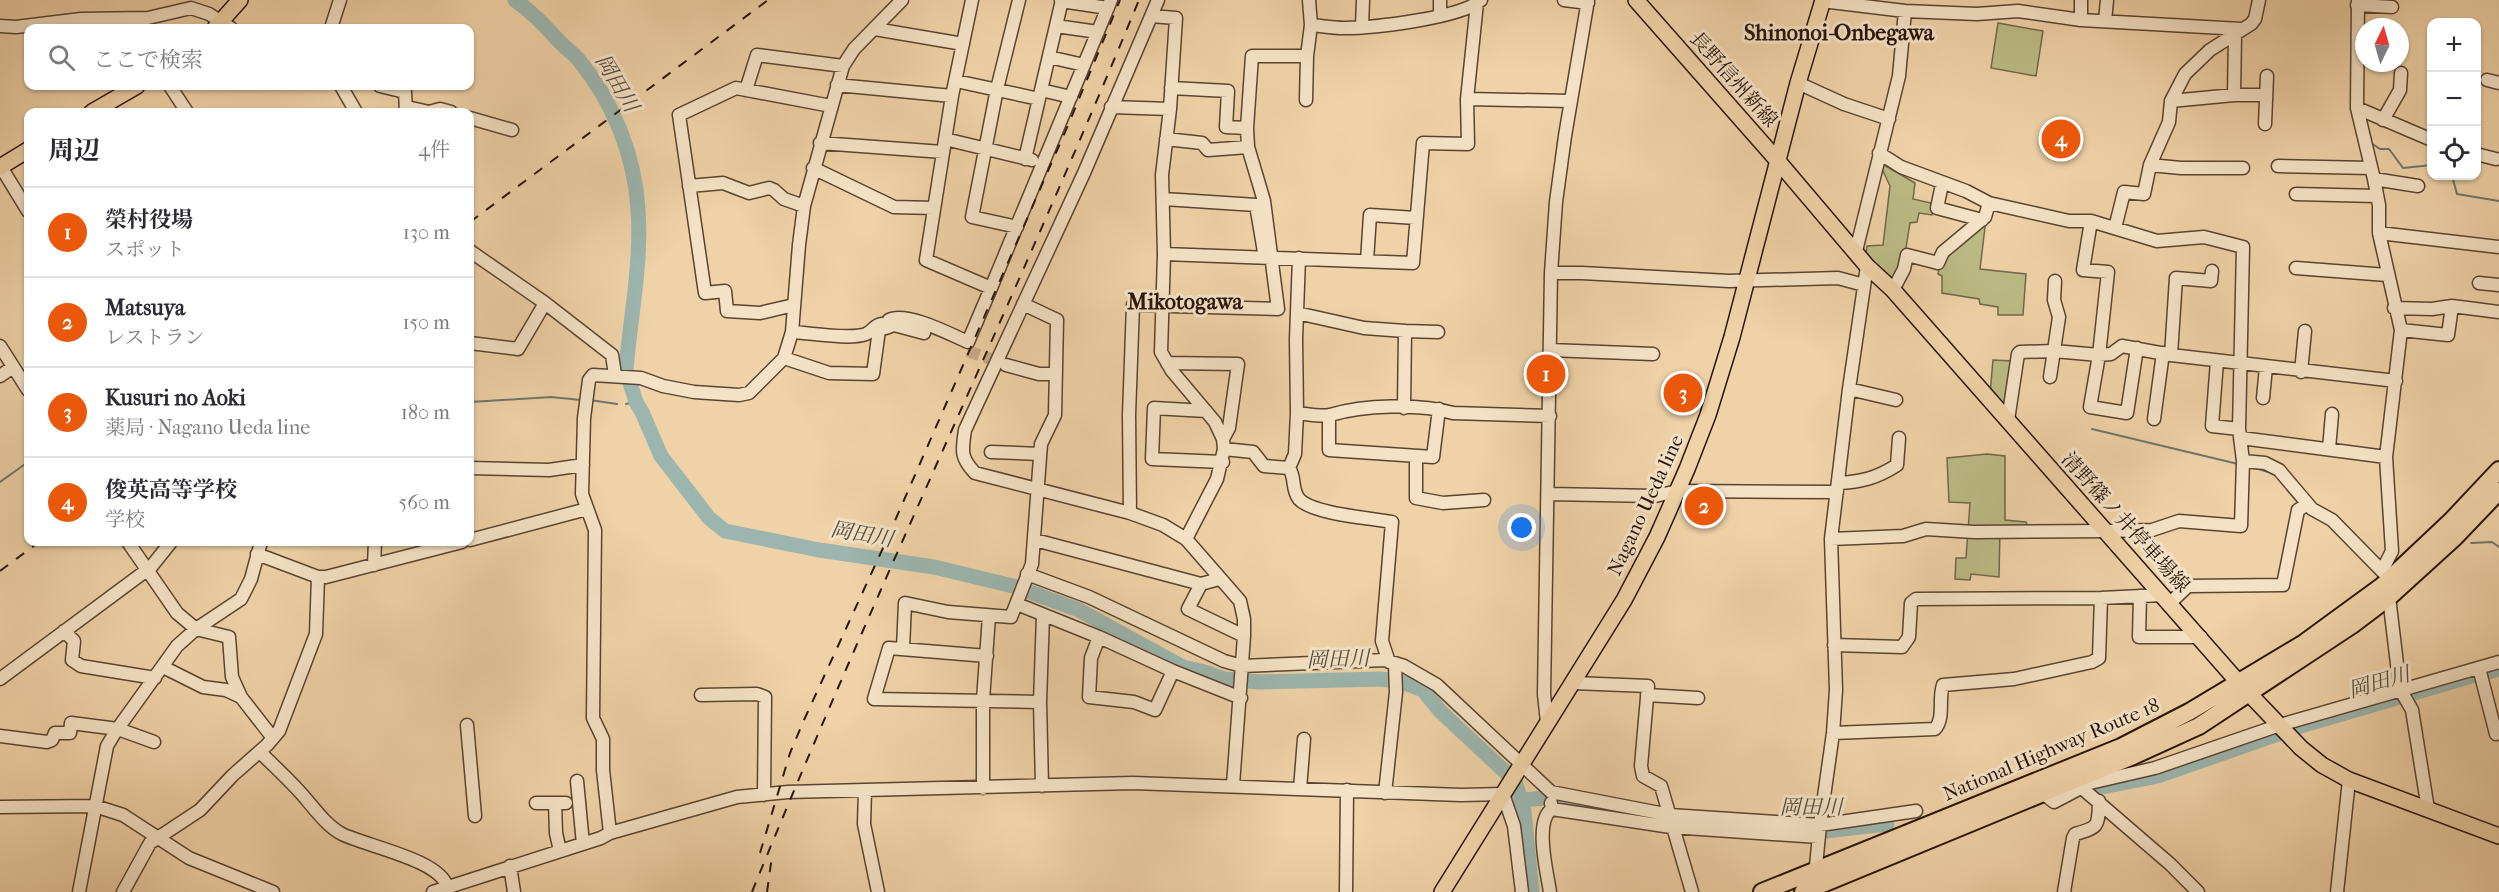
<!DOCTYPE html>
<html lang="ja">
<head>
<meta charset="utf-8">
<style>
  :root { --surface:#fff; --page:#f2f2f3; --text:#2b2b33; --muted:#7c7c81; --line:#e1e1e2; --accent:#ea580c }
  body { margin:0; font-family:"IM FELL French Canon","Noto Serif JP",serif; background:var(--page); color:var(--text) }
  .controls { position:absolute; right:18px; top:18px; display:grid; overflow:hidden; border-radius:12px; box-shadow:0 2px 4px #0004 }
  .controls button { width:54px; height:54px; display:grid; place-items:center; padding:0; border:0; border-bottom:2px solid var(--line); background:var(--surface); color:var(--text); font:30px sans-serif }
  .compass { position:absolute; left:2355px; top:18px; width:54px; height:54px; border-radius:50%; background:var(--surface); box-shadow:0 2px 4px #0004; rotate:5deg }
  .you { position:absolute; left:1522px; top:528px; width:21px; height:21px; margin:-15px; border:4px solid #fff; border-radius:50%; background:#1a73e8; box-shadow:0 0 0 9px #1a73e833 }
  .badge { display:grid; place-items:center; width:39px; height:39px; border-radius:50%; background:var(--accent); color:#fff; font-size:20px; font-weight:700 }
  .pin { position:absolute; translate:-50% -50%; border:3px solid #fff; box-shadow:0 2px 6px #0006 }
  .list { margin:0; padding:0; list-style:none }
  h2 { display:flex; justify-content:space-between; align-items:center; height:78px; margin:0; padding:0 24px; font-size:26px }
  h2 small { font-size:20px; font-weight:400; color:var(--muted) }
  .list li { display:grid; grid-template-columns:39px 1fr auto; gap:18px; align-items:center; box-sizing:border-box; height:90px; padding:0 24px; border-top:2px solid var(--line) }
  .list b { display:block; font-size:22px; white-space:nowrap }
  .list p { margin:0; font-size:20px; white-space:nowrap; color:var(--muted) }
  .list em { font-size:20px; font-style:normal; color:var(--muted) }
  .icon { flex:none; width:33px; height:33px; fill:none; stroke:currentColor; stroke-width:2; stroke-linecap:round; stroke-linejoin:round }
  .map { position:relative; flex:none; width:2499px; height:892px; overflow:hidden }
  .search { position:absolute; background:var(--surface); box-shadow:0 2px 4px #0004; left:24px; top:24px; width:450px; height:66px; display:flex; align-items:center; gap:15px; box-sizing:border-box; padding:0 21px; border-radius:12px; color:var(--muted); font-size:22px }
  .panel { position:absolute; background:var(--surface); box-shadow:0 2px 4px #0004; left:24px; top:108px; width:450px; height:438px; border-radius:12px }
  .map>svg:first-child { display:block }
  .green { fill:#bcbb85; stroke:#726848; stroke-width:1.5 }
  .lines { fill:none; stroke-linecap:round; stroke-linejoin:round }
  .stream { stroke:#6e766d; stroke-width:2 }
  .river { stroke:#9cb6af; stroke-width:15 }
  .minor-tunnel { stroke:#c7ac88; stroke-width:12; stroke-dasharray:12 6; stroke-linecap:butt }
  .minor-casing { stroke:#5a4431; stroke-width:15 }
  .major-casing { stroke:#29150a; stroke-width:18 }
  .highway-casing { stroke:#29150a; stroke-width:20 }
  .minor { stroke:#f5e2c6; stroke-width:12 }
  .major { stroke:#efd2a7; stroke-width:15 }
  .highway { stroke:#efd2a7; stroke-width:16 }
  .rail { stroke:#29150a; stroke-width:2; stroke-dasharray:10 10; stroke-linecap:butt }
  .labels { text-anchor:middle; stroke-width:6; stroke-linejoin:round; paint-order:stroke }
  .street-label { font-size:20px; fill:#29150a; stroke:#f5e2c6 }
  .water-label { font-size:21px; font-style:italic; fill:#514d44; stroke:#f5e2c6 }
  .quarter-label { font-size:22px; font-weight:bold; fill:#29150a; stroke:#f5e2c6 }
</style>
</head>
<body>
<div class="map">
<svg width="2499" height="892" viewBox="0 0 2499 892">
  <rect width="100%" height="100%" fill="#efd2a7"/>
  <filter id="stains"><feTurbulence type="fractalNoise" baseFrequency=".00333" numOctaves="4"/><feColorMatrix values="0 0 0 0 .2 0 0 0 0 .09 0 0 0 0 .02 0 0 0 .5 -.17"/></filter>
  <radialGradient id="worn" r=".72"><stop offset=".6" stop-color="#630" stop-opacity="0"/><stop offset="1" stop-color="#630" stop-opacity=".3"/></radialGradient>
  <path class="green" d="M1998,23L2043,31L2036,76L1991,68Z
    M1879,162L1915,183L1913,199L1935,204L1932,215L1919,213L1917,222L1910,223L1905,254L1895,284L1866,254L1867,246L1883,245L1890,186Z
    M1986,219L1980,269L2026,274L2023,315H1998V307L1980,304L1979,299L1942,293V276L1938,274C1941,249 1968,234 1986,219Z
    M1993,360L2014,361L2007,412L1990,394Z
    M1987,454L2005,456V520L2026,522L2029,529L2000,530L1999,577L1971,574L1970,580L1955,579L1956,558H1966L1970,503L1949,502L1947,458Z"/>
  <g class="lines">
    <path class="stream" d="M2371,143L2380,149H2389L2403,168L2432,165
      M2452,176L2457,194L2499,201
      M590,400L617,404
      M470,402L551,397L581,400
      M626,404L636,402
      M2092,429L2238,464
      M2255,468L2275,474
      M0,482L28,462
      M2471,543L2492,542L2499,547"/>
    <path class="river" d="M515,0C532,12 544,25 558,40C564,47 572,52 578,59C613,101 635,156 638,210C642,263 630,318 626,370L636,402L642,412L661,456L709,518L725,531L819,550L934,567L1013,586L1079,610L1183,667L1205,672L1224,679L1259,682L1381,679L1402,682L1423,690L1440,711L1515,781L1524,811L1532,892
      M2488,672L2499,669
      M2294,728L2475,675
      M2092,789L2158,776L2278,734
      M1521,800L1546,798L1597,811
      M1806,831H1825L1887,824"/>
    <path class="minor-tunnel" d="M968,351L1005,364"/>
    <g class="minor-casing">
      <path id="minor" d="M972,0L952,96L926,260L991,288L1111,0
        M1158,0L1084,173L965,430C962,451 960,457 975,473L1130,513L1163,525L1186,539L1240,601L1244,619V636L1233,785
        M1309,0L1311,25
        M1564,0L1588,3
        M2358,0L2357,108L2374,179L2379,205V233L2401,330L2386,457L2392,551L2382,571L2387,576
        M1061,1L1108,8
        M1822,1L1905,11L1977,14L2018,11L2081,20L2241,29
        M1477,3L1467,99L1570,101
        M2357,5L2392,7
        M1151,16L1176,18L1170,109L1162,175L1164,254L1161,352L1172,371L1215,422L1223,439L1224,449L1217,479L1186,539
        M1440,16V0
        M2081,20V0
        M2105,21L2107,0
        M0,26L16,27L81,19L148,18L191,8L209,14L231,28
        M1056,26L1098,32
        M1362,26L1363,0
        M331,28L340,0
        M875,29L963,44
        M1049,57L1084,65
        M2487,80L2499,83
        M956,81L1039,99
        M1798,83L1844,104L1889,119
        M837,85L952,96
        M170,86L187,112
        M341,86L356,112
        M380,86L405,92L406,112
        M1171,88L1228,91L1226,127L1247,128
        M746,90L757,55L843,66L854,49L902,0
        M1041,90L1071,97
        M2234,95H2266
        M1306,100L1307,56
        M2171,101L2234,95L2235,35
        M407,107L429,112L440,109L451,112
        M1111,107L1170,109
        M2357,108L2432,140
        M470,118L512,130
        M2383,120L2400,90L2401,73
        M2265,124L2267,76
        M945,139L1032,160
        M1166,139L1202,143L1208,150L1248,147
        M820,143L943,152
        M1879,153L1901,167L1966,191L1989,203L2069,221H2091L2157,241L2204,237L2243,247L2239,429L2243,461L2265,463L2279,470L2312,509L2332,520L2382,571
        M2476,154L2496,159
        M1025,159L1062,0
        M2150,165L2181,168H2243
        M2278,166L2371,168
        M1,167L28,211
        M813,168L894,207L934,208
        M2374,179L2418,186
        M689,186L723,183L749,193L769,188L774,190L784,199L804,206
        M1941,189L1937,208L1982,220
        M2296,194L2377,196
        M1164,199L1256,205L1264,252
        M2091,221L2083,270L2108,272L2099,355L2090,407L2127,413L2137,348
        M1017,227L972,217L997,89L1019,0
        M2115,228L2124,192L2144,194L2150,165L2169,122L2171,101L2185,74L2210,50L2251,24L2255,19L2259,0
        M2379,233L2499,247
        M470,251L545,303L612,355L615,375
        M1856,251L1899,76L1905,11
        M1164,254L1413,263L1423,143L1468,144L1467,99
        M1299,258L1296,339L1297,413C1307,414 1321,417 1330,415C1363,405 1419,403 1453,413L1550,416
        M1367,261L1370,215L1416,218
        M2296,268L2387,275
        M1551,273H1582L1729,281L1838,278L1864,285
        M2479,283L2499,285
        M1893,290L1904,269L1907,255L1938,263L1943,252L1985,217L1989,203
        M794,305L760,313L727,311L725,291L705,293L679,115L736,88L831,106
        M2394,308L2432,309L2452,306L2499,312
        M1297,313L1364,328L1405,331L1404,408
        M889,327V320C906,311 950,334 968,342L991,288
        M886,328L894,325L924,333
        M2401,330L2448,335L2452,306
        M1405,331L1438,332
        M470,343L518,349L545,303
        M0,346L28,390
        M1550,350L1653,354
        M2171,355L2176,278L2211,281L2212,271
        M784,358L829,373L873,374L879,330L882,324C874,325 873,331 866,334C851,340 810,333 792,332
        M2217,361L2212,426L2239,429
        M1167,363L1238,364L1229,428L1223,439
        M1006,365L1039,374H1056
        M2301,372L2305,331
        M0,376L13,367
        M2050,377L2059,317L2054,300L2055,281
        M1849,389L1896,400
        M2263,398L2266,367
        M1206,411L1154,408L1152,459L1223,462
        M1329,415V450L1433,457L1439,409
        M2154,419L2163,353
        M2008,420L2018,354L2020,352L2054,351L2099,355L2111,354L2122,346L2171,355L2396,381
        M2241,438L2386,457
        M1224,449L1253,452L1264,466L1289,468
        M2329,449L2332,414
        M991,452L1040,454
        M1416,456V498L1443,503L1484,500
        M470,468L549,470L583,465
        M1289,468C1296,478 1291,489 1299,499C1312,514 1371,518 1392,522L1382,641L1389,662
        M1289,468L1295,454L1297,413
        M1838,483C1861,482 1877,478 1897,465L1899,438
        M1548,494L1655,496L1678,491L1837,492
        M1130,513L1129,415L1133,305L1278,309L1264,201L1248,147L1247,128L1252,56H1307L1311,25C1322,26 1333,28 1344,28C1372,28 1462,18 1481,0
        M1831,539L1903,536L1926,529L1974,532L2106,531L2152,530L2179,521L2241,526L2243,461
        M470,540L587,509
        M1035,540L1201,584L1219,579
        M128,542L177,613L196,629L229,637L232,677L241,697L273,738
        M257,554L318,577H326L462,542
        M374,565L375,542
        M1027,574L1089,597L1224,661L1242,666L1385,660L1404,666L1437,685L1551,792L1670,815L1820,825L1916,811
        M1201,584L1188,609L1244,636
        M2140,596L2139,637H2201
        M2389,597L2400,689L2412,710L2428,809
        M2170,603L2188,586L2283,585L2298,510L2308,504
        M1017,604L1099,637L1173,671L1241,698
        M64,631L74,641L72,660L81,666L155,678
        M1099,637L1091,658L1089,697L1134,702L1155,710L1173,671
        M1834,645L1902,647L1909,637L1911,603L1916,599L2101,598L2163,595
        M903,649L905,603L948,612L1011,617L1032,564L1041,444L1055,415L1057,320L1023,304
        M987,656L889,648L874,699L1040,702
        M163,667L203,687L226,690L241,697
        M2479,668L2496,734
        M0,679L151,567L171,542
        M1574,683L1648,686L1641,766L1643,776L1661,786L1692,892
        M701,695L757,694L765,697L764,795
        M1647,695L1698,698
        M1547,722L1544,694L1551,273L1556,202L1565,136L1588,0
        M467,725L475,816
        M1833,733L1935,729C1945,717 1938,700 1943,685L2014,679L2092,662L2099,658L2101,598
        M0,736L47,742L52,740L55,733H70L71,723L118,729L154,742
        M260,752C273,765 287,778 299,791C312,805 325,825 342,834C366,846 441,860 447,887
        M577,781L583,844
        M1042,786L1040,702L1043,615
        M983,788V700L989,616
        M1300,789L1304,739
        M2083,789L2170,864L2198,892
        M865,790L864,824L878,892
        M1385,793L1396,692L1395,664
        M2043,793L2054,802L2090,783L2155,768L2280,725L2499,662
        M536,803H566
        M555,803L556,833L560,851
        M0,807L95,806L123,815L189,858L273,892
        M1552,809L1671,827L1819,837
        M610,833L603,770V739L593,718L595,530L582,494L584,418L589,380L593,375L641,378L663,386L694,392L739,395L749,393L784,358L792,332L799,245L804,206L843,66
        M510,866L514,892
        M1815,876L1820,825L1833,733L1836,690L1831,539L1849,389L1867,266
        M79,892L107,746L116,731L177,646L196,629L241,599L251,579L261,542
        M123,892L150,843L200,810L233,775L267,745L279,731L316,634L318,577
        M433,892L601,838L610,833L737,797L788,792L1133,783L1461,795L1503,794L1514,826L1522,892
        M1346,892L1347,790
        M1550,892C1547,872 1534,821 1552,809L1551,803
        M2064,892L2073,838L2075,834C2100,827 2098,826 2099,801
        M2337,892L2349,780"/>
    </g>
    <g class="major-casing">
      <path id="major" d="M1636,0L1777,160L1867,266L1893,290L2239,683L2301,748L2322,765L2349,780L2499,836
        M215,28L240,0
        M92,112L137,86
        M0,167L28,150
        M1442,892L1624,600L1657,537L1687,469L1708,415L1732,337L1798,83L1823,0"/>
    </g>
    <g class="highway-casing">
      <path id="highway" d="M1762,892L2121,747L2189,712L2304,643L2382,586L2452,520L2499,470
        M1803,892L2133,756L2199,726L2352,625L2389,597L2455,537L2499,491"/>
    </g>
    <use href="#minor" class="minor"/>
    <use href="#major" class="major"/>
    <use href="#highway" class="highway"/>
    <path class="rail" d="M470,222L768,0
      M0,571L39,542
      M760,853L790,753L804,720L883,548L1069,123L1120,0
      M752,892C874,592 1015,300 1139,0
      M767,892L772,856"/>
  </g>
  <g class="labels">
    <g class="street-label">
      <text transform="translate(1734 79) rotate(48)" y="7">長野信州新線</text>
      <text transform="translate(1645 505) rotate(-65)" y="7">Nagano Ueda line</text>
      <text transform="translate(2126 522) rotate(48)" y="7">清野篠ノ井停車場線</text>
      <text transform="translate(2051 749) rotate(-23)" y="7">National Highway Route 18</text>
    </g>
    <g class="water-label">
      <text transform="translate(617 83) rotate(59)" y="7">岡田川</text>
      <text transform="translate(862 534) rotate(10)" y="7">岡田川</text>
      <text transform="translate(1338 659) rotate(-2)" y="7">岡田川</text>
      <text transform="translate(2379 682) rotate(-16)" y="7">岡田川</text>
      <text x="1811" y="814">岡田川</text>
    </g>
    <g class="quarter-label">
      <text x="1839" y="40">Shinonoi-Onbegawa</text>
      <text x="1185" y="309">Mikotogawa</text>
    </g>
  </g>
  <rect width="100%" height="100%" filter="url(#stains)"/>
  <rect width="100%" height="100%" fill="url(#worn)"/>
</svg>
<div class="controls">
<button>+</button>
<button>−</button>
<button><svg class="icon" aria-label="locate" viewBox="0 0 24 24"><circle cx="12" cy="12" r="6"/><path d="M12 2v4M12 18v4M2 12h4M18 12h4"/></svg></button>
</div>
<svg class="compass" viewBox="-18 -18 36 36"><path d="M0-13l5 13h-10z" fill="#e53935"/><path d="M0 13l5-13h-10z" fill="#7c7c81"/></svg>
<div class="you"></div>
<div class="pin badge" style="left:1546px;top:374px">1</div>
<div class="pin badge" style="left:1704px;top:506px">2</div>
<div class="pin badge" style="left:1683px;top:393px">3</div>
<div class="pin badge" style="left:2061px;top:139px">4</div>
<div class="search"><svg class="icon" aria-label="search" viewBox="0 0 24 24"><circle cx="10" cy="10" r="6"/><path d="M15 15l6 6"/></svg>ここで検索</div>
<section class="panel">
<h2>周辺<small>4件</small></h2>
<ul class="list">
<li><span class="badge">1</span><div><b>榮村役場</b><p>スポット</p></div><em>130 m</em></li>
<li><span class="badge">2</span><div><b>Matsuya</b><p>レストラン</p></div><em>150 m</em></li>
<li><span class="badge">3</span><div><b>Kusuri no Aoki</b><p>薬局 · Nagano Ueda line</p></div><em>180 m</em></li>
<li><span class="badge">4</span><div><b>俊英高等学校</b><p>学校</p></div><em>560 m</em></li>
</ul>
</section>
</div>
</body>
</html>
